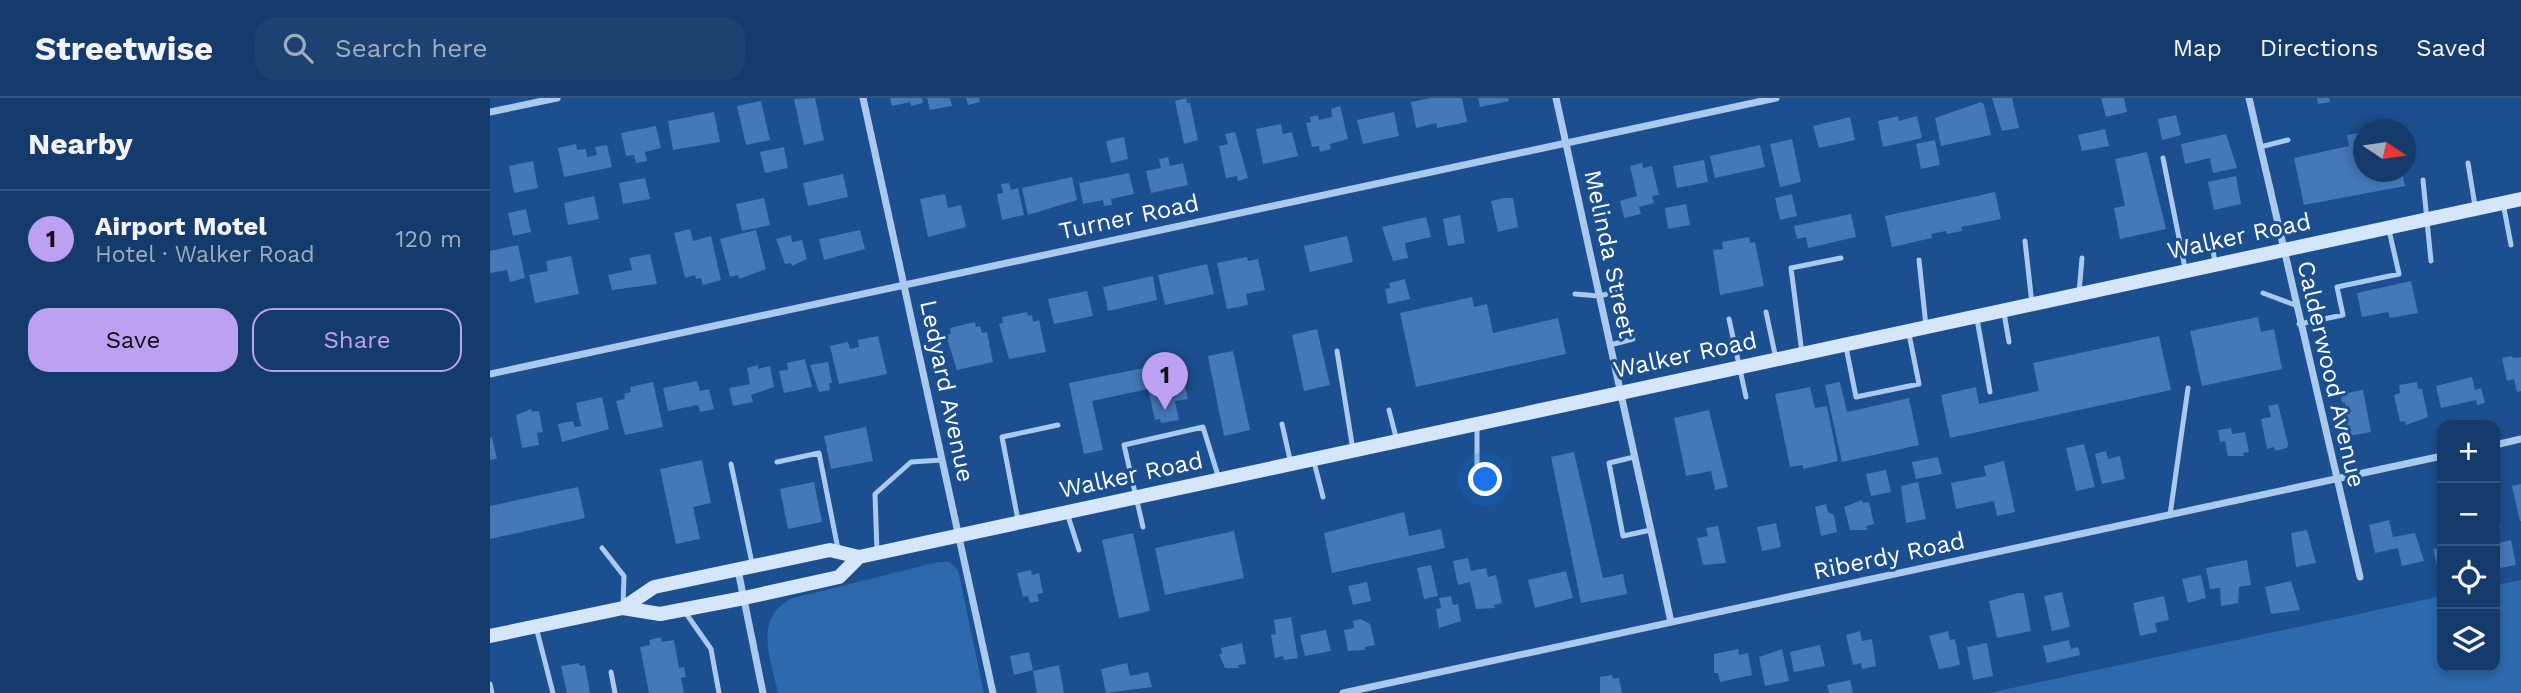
<!DOCTYPE html>
<html lang="en">
<head>
<meta charset="utf-8">
<style>
  :root { --surface:#143b6b; --page:#1d4271; --text:#f1f3f6; --muted:#9dadc1; --line:#33557e; --accent:#bca0f2 }
  body { margin:0; font-family:"Work Sans",sans-serif; background:var(--page); color:var(--text) }
  .controls { position:absolute; right:21px; bottom:21px; display:grid; overflow:hidden; border-radius:14px; box-shadow:0 4px 10px #0003 }
  .controls button { width:63px; height:63px; display:grid; place-items:center; padding:0; border:0; border-bottom:2px solid var(--line); background:var(--surface); color:var(--text); font:35px sans-serif }
  .compass { position:absolute; left:1863px; top:21px; width:63px; height:63px; border-radius:50%; background:var(--surface); box-shadow:0 4px 10px #0003; rotate:103deg }
  .you { position:absolute; left:996px; top:382px; width:24px; height:24px; margin:-18px; border:5px solid #fff; border-radius:50%; background:#1a73e8; box-shadow:0 0 0 10px #1a73e833 }
  .badge { display:grid; place-items:center; width:46px; height:46px; border-radius:50%; background:var(--accent); color:#111; font-size:23px; font-weight:700 }
  .pin { position:absolute; translate:-50% -58px; filter:drop-shadow(0 2px 4px #0008) }
  .pin::after { content:''; position:absolute; top:37px; width:24px; height:21px; background:inherit; clip-path:polygon(0 0,100% 0,50% 100%) }
  .list { margin:0; padding:0; list-style:none }
  h2 { display:flex; justify-content:space-between; align-items:center; height:91px; margin:0; padding:0 28px; font-size:30px }
  h2 small { font-size:23px; font-weight:400; color:var(--muted) }
  .list li { display:grid; grid-template-columns:46px 1fr auto; gap:21px; align-items:center; box-sizing:border-box; height:98px; padding:0 28px; border-top:2px solid var(--line) }
  .list b { display:block; font-size:26px; white-space:nowrap }
  .list p { margin:0; font-size:23px; white-space:nowrap; color:var(--muted) }
  .list em { font-size:23px; font-style:normal; color:var(--muted) }
  .actions { display:flex; gap:14px; padding:21px 28px }
  .actions a { flex:1; padding:16px 0; border:2px solid var(--accent); border-radius:21px; text-align:center; font-size:24px; color:var(--accent) }
  .actions .main { background:var(--accent); color:#111 }
  .icon { flex:none; width:38px; height:38px; fill:none; stroke:currentColor; stroke-width:2; stroke-linecap:round; stroke-linejoin:round }
  .map { position:relative; flex:none; width:2031px; height:595px; overflow:hidden }
  header { display:flex; align-items:center; gap:42px; box-sizing:border-box; height:98px; padding:0 35px; background:var(--surface); border-bottom:2px solid var(--line) }
  header strong { font-size:33px }
  nav { display:flex; gap:38px; margin-inline-start:auto; font-size:24px }
  .search { width:490px; height:63px; background:var(--page); display:flex; align-items:center; gap:18px; box-sizing:border-box; padding:0 24px; border-radius:21px; color:var(--muted); font-size:26px }
  main { display:flex }
  aside { flex:1; background:var(--surface) }
  .map>svg:first-child { display:block }
  .green { fill:#2e69ad }
  .building { fill:#4478b7 }
  .lines { fill:none; stroke-linecap:round; stroke-linejoin:round }
  .lane { stroke:#a9c9ee; stroke-width:5 }
  .street { stroke:#a9c9ee; stroke-width:7 }
  .secondary { stroke:#d6e6fa; stroke-width:14 }
  .labels { text-anchor:middle; stroke-width:6; stroke-linejoin:round; paint-order:stroke }
  .street-label { font-size:24px; fill:#fff; stroke:#1b4f8f }
</style>
</head>
<body>
<header>
<strong>Streetwise</strong>
<div class="search"><svg class="icon" aria-label="search" viewBox="0 0 24 24"><circle cx="10" cy="10" r="6"/><path d="M15 15l6 6"/></svg>Search here</div>
<nav><a>Map</a><a>Directions</a><a>Saved</a></nav>
</header>
<main>
<aside>
<h2>Nearby<small></small></h2>
<ul class="list">
<li><span class="badge">1</span><div><b>Airport Motel</b><p>Hotel · Walker Road</p></div><em>120 m</em></li>
</ul>
<div class="actions"><a class="main">Save</a><a>Share</a></div>
</aside>
<div class="map">
<svg width="2031" height="595" viewBox="0 0 2031 595">
  <rect width="100%" height="100%" fill="#1b4f8f"/>
  <path class="green" d="M448,464H459L468,472L494,595H288C281,560 263,523 300,501Z
    M2031,482V595H1499L1952,498V569H2005V487Z"/>
  <path class="building" d="M325,0L334,42L314,47L304,1Z
    M400,0H432L433,5L421,8L420,4L402,8Z
    M437,0H460L462,8L440,12Z
    M476,0H489L490,4L478,7Z
    M696,0L697,5H700L708,42L694,46L685,3Z
    M941,0H972L977,24L947,30L946,25L926,30L921,4Z
    M988,0H1018L1019,3L990,9Z
    M1502,0H1522L1529,30L1512,33Z
    M1611,0H1634L1637,14L1616,19Z
    M1827,0H1839L1840,4L1828,6Z
    M271,3L280,42L256,47L247,8Z
    M1491,4L1494,7L1501,37L1451,48L1445,20Z
    M850,8L858,41L840,46L841,51L830,54L829,48L822,49L816,25L821,24L820,19L828,17L829,22L842,19L841,11Z
    M224,14L230,44L183,52L178,23Z
    M904,14L909,38L873,46L867,22Z
    M1686,17L1691,37L1672,42L1668,21Z
    M1408,18L1409,23L1427,18L1432,40L1393,49L1388,23Z
    M1360,19L1365,42L1329,50L1323,28Z
    M791,26L793,36L802,34L808,58L773,66L766,31Z
    M166,28L171,50L155,54L157,63L146,65L144,57L136,58L131,35Z
    M1615,31L1619,48L1592,53L1588,37Z
    M745,34L758,80L748,83L747,78L736,80L729,48L738,46L735,36Z
    M1874,34V74H1912L1915,88L1814,107L1804,60L1859,48L1857,37Z
    M1736,36L1747,70L1723,75L1720,60L1695,66L1691,46Z
    M634,39L638,61L621,65L616,43Z
    M1302,41L1311,84L1290,89L1280,46Z
    M1445,42L1450,67L1431,71L1426,46Z
    M86,46L87,52L96,51L97,59L107,57L105,49L117,47L122,69L74,79L68,50Z
    M1270,47L1275,69L1225,80L1220,58Z
    M294,49L298,70L275,75L270,54Z
    M1657,54L1676,131L1630,141L1624,110L1635,108L1625,61Z
    M678,59L680,68L693,65L698,87L661,95L656,73L671,70L669,61Z
    M1214,62L1218,84L1187,90L1183,68Z
    M43,63L48,90L24,95L19,68Z
    M1152,65L1153,70L1162,68L1169,97L1162,98L1164,105L1149,109L1151,116L1134,120L1130,103L1147,98L1140,68Z
    M639,75L644,96L621,101L622,107L614,108L613,102L593,106L589,85Z
    M353,76L358,99L318,108L313,85Z
    M1746,78L1751,106L1724,112L1718,84Z
    M582,79L587,102L538,117L532,90Z
    M155,80L160,101L133,106L129,85Z
    M519,85L521,92L528,90L534,117L512,122L507,96L513,95L511,86Z
    M1505,94L1511,121L1471,129L1472,133L1457,136L1456,133L1441,136L1442,140L1402,149L1395,118Z
    M455,96L458,110L471,107L476,129L438,139L430,101Z
    M1302,96L1307,118L1290,122L1285,100Z
    M104,98L109,121L78,127L74,105Z
    M274,100L280,127L252,133L246,106Z
    M1014,100H1023L1028,129L1008,134L1001,103Z
    M1196,106L1200,127L1178,131L1175,110Z
    M36,111L41,134L23,138L18,115Z
    M1361,116L1366,139L1318,150L1316,139L1307,141L1304,128Z
    M970,117L975,145L958,148L953,121Z
    M936,119L941,139L915,145L918,160L903,163L892,129Z
    M200,131L203,143L221,138L231,182L213,187L211,180L206,181L205,177L195,180L184,135Z
    M266,132L276,171L249,181L248,177L240,179L230,141Z
    M370,132L375,151L334,162L329,141Z
    M301,137L302,144L312,142L317,161L302,168L301,165L295,166L286,141Z
    M857,138L863,164L820,174L814,148Z
    M1259,139L1260,145L1265,144L1274,188L1230,197L1223,152L1233,151L1232,144Z
    M28,147L35,180L20,184L17,172L0,175V153Z
    M160,156L167,186L122,192L118,177L142,172L139,160Z
    M81,158L89,196L45,205L39,177L58,173L56,163Z
    M757,159L758,163L768,161L775,192L756,196L758,207L737,211L727,165Z
    M717,166L724,196L675,207L668,177Z
    M663,178L667,202L618,213L613,189Z
    M915,181L920,201L898,206L895,191L900,190L899,185Z
    M1921,183L1928,215L1900,220L1898,214L1872,219L1867,195Z
    M597,193L603,218L564,226L558,201Z
    M982,199L984,209L997,206L1003,235L1068,220L1076,256L926,289L910,215Z
    M537,214L538,218L542,217L543,224L549,222L556,254L519,261L509,226L513,225L512,219Z
    M1768,219L1771,234L1784,231L1792,271L1712,288L1700,233Z
    M485,224L486,229L490,228L492,235L497,234L503,264L467,272L456,237L461,236L460,230Z
    M827,231L840,287L814,293L802,237Z
    M388,238L397,276L349,286L340,248L358,244L360,251L369,249L368,242Z
    M1669,238L1681,292L1460,340L1451,297L1486,289L1489,306L1549,293L1543,265Z
    M743,253L760,332L734,338L718,258Z
    M2022,258L2023,260L2031,259V293L2027,294L2024,281L2017,283L2012,260Z
    M315,261L322,289L294,295L289,273L298,272L297,265Z
    M338,264L342,285H339L340,292L329,294L320,267Z
    M268,267V271L280,268L284,289L261,297L263,304L243,308L239,290L260,286L257,270Z
    M668,267L671,283L693,278L698,301L685,303L689,322L671,325L670,321L665,322L658,291L602,303L613,352L594,356L579,285Z
    M1982,279L1985,292L1991,290L1995,305L1987,307L1986,302L1951,310L1946,288Z
    M207,283L210,293L219,291L224,311L210,314L208,307L178,313L173,290Z
    M163,284L173,329L135,337L126,303L135,301L134,296L141,294L140,289Z
    M1350,284L1357,314L1419,300L1429,347L1352,364L1335,287Z
    M1927,284L1928,291H1932L1938,319L1916,327L1915,323L1910,324L1904,297L1910,295L1909,287Z
    M1320,289L1325,310L1337,308L1348,363L1313,371V367L1300,369L1285,296Z
    M1873,292L1881,334L1859,338L1855,304L1852,305L1851,296Z
    M112,299L119,331L72,344L68,326L83,323L85,329L91,328L86,305Z
    M1788,306L1798,346L1797,350L1785,353L1784,349L1777,351L1771,321L1781,319L1778,308Z
    M41,311L42,314L49,313L53,334L47,335L49,347L32,350L26,317Z
    M1219,312L1238,389L1225,392L1221,373L1196,378L1184,320Z
    M376,329L383,363L341,371L334,338Z
    M1741,330L1742,336L1755,334L1759,354L1753,355L1754,358H1738L1735,343L1730,344L1728,332Z
    M2,339L7,361L0,362V340Z
    M1594,346L1605,389L1586,393L1576,350Z
    M1616,353L1618,361L1630,358L1635,381L1612,386L1605,356Z
    M1084,354L1113,480L1133,476L1137,496L1091,505L1061,359Z
    M1448,359L1452,376L1426,381L1422,364Z
    M212,362L221,405L203,409L210,441L186,446L170,371Z
    M1514,363L1525,414L1507,418L1504,403L1466,411L1461,385L1496,378L1494,368Z
    M1396,372L1401,394L1381,398L1376,376Z
    M324,384L332,424L298,431L290,391Z
    M1428,384L1436,421L1416,425L1411,388Z
    M2031,386V423H2030L2022,388Z
    M88,389L95,420L0,441V408Z
    M1372,402L1373,405L1379,404L1384,426L1376,428L1377,432H1360L1354,409Z
    M1336,406L1338,414L1344,417L1347,434L1331,438L1325,409Z
    M2005,408L2011,430L2005,432Z
    M914,414L919,438L951,431L955,450L842,475L834,435Z
    M1899,422L1903,439L1925,435L1934,463L1912,468L1908,450L1885,455L1879,427Z
    M1286,425L1291,449L1272,453L1267,429Z
    M1228,428L1236,465L1213,467L1207,440L1218,438L1216,430Z
    M1817,432L1826,465L1806,469L1801,435Z
    M744,433L754,480L675,497L665,450Z
    M643,435L660,513L629,520L612,442Z
    M2021,442L2026,467L2005,471V446Z
    M1952,450V479L1950,480L1943,451Z
    M978,460L981,473L996,470L998,479L1006,477L1012,505L1004,507L1005,510L986,511L980,484L968,487L963,463Z
    M1757,462L1761,487L1749,489L1748,505L1731,508L1730,490L1720,491L1716,470Z
    M941,467L948,498L934,501L927,470Z
    M541,472L542,477L549,475L553,495L547,496L549,503L540,505L538,498L533,499L527,475Z
    M1076,473L1083,500L1045,510L1038,482Z
    M1711,477L1716,500L1698,505L1692,481Z
    M1801,483L1810,512L1781,516L1775,489Z
    M877,484L881,503L863,507L858,488Z
    M1572,494L1580,529L1562,533L1554,498Z
    M1528,495H1534L1541,533L1507,540L1499,503Z
    M961,498L963,507L968,506L971,523L949,530L946,511L951,510L949,500Z
    M1674,498L1679,522L1665,525L1667,534L1650,538L1643,505Z
    M801,519L808,560L794,562L793,558L785,560L781,537L786,536L784,522Z
    M871,521L880,526L885,547L875,549V552L858,553L854,532L864,530L863,523Z
    M836,532L841,553L815,558L810,537Z
    M1370,533L1372,543L1382,541L1386,568L1372,571L1371,565L1363,567L1356,537Z
    M1458,533L1460,542L1465,541L1470,567L1449,571L1439,538Z
    M171,539L172,544L184,542L189,570L194,569L196,579L191,580L194,595H159L150,549L160,547L159,542Z
    M1579,542L1581,551L1588,549L1590,557L1557,565L1553,548Z
    M752,545L756,566L748,567L749,570H735L729,556H732L731,550Z
    M1497,545L1503,578L1483,582L1477,549Z
    M1330,547L1335,568L1304,574L1300,554Z
    M1248,551L1249,557L1258,555L1262,577L1230,584L1228,575H1224V556Z
    M1292,551L1299,583L1275,588L1269,559Z
    M539,554L543,572L524,577L520,558Z
    M89,565L90,568L95,567L100,595H77L71,568Z
    M637,565L640,578L658,574L662,589L616,595L611,571Z
    M569,567L574,595H547L543,573Z
    M1122,577L1123,581L1129,580L1132,595H1110V579Z
    M1360,582L1363,595H1339L1337,587Z"/>
  <g class="lines">
    <path class="lane" d="M1770,49L1798,42
      M1673,60L1695,170
      M1978,65L1985,108
      M1933,82L1941,163
      M2013,105L2021,147
      M1720,135L1725,164
      M1535,143L1542,206
      M1429,162L1436,228
      M1589,195L1592,160
      M1773,195L1805,207
      M1085,196L1109,198L1130,193
      M1276,214L1286,261
      M1514,215L1519,244
      M1239,221L1256,299
      M1487,221L1500,294
      M1809,226L1853,217L1847,189L1909,176L1899,132
      M1120,247L1143,241
      M1356,249L1366,299L1429,286L1419,236
      M847,253L863,352
      M1312,255L1301,170L1351,160
      M899,312L907,343
      M792,326L801,366
      M1144,359L1119,365L1133,438L1161,432
      M287,364L329,355L348,451
      M824,364L833,399
      M241,366L262,465
      M987,385V328
      M577,415L589,452
      M1680,417L1698,290
      M528,422L512,339L568,327
      M653,429L634,347L713,329L729,381
      M112,450L134,478L133,507
      M387,454L385,396L421,364L452,362
      M195,514L221,551L229,595
      M46,529L63,595
      M121,574L125,595
      M0,586L2,595"/>
    <path class="street" d="M373,0L503,595
      M1066,0L1181,524
      M1759,0L1870,479
      M0,14L67,0
      M0,276L1286,0
      M2005,347L2031,341
      M248,472L273,595
      M853,595L1952,358"/>
    <path class="secondary" d="M133,510L164,489L340,452L369,459L2031,101
      M0,538L133,510L170,516L254,500L349,479L369,459"/>
  </g>
  <g class="labels">
    <g class="street-label">
      <text transform="translate(639 119) rotate(-12)" y="8">Turner Road</text>
      <text transform="translate(1749 138) rotate(-12)" y="8">Walker Road</text>
      <text transform="translate(1120 156) rotate(78)" y="8">Melinda Street</text>
      <text transform="translate(1195 257) rotate(-12)" y="8">Walker Road</text>
      <text transform="translate(1841 276) rotate(77)" y="8">Calderwood Avenue</text>
      <text transform="translate(457 293) rotate(78)" y="8">Ledyard Avenue</text>
      <text transform="translate(641 377) rotate(-12)" y="8">Walker Road</text>
      <text transform="translate(1399 458) rotate(-12)" y="8">Riberdy Road</text>
    </g>
  </g>
</svg>
<div class="controls">
<button>+</button>
<button>−</button>
<button><svg class="icon" aria-label="locate" viewBox="0 0 24 24"><circle cx="12" cy="12" r="6"/><path d="M12 2v4M12 18v4M2 12h4M18 12h4"/></svg></button>
<button><svg class="icon" aria-label="layers" viewBox="0 0 24 24"><path d="M12 4l9 5-9 5-9-5zM3 14l9 5 9-5"/></svg></button>
</div>
<svg class="compass" viewBox="-18 -18 36 36"><path d="M0-13l5 13h-10z" fill="#e53935"/><path d="M0 13l5-13h-10z" fill="#9dadc1"/></svg>
<div class="you"></div>
<div class="pin badge" style="left:675px;top:312px">1</div>
</div>
</main>
</body>
</html>
